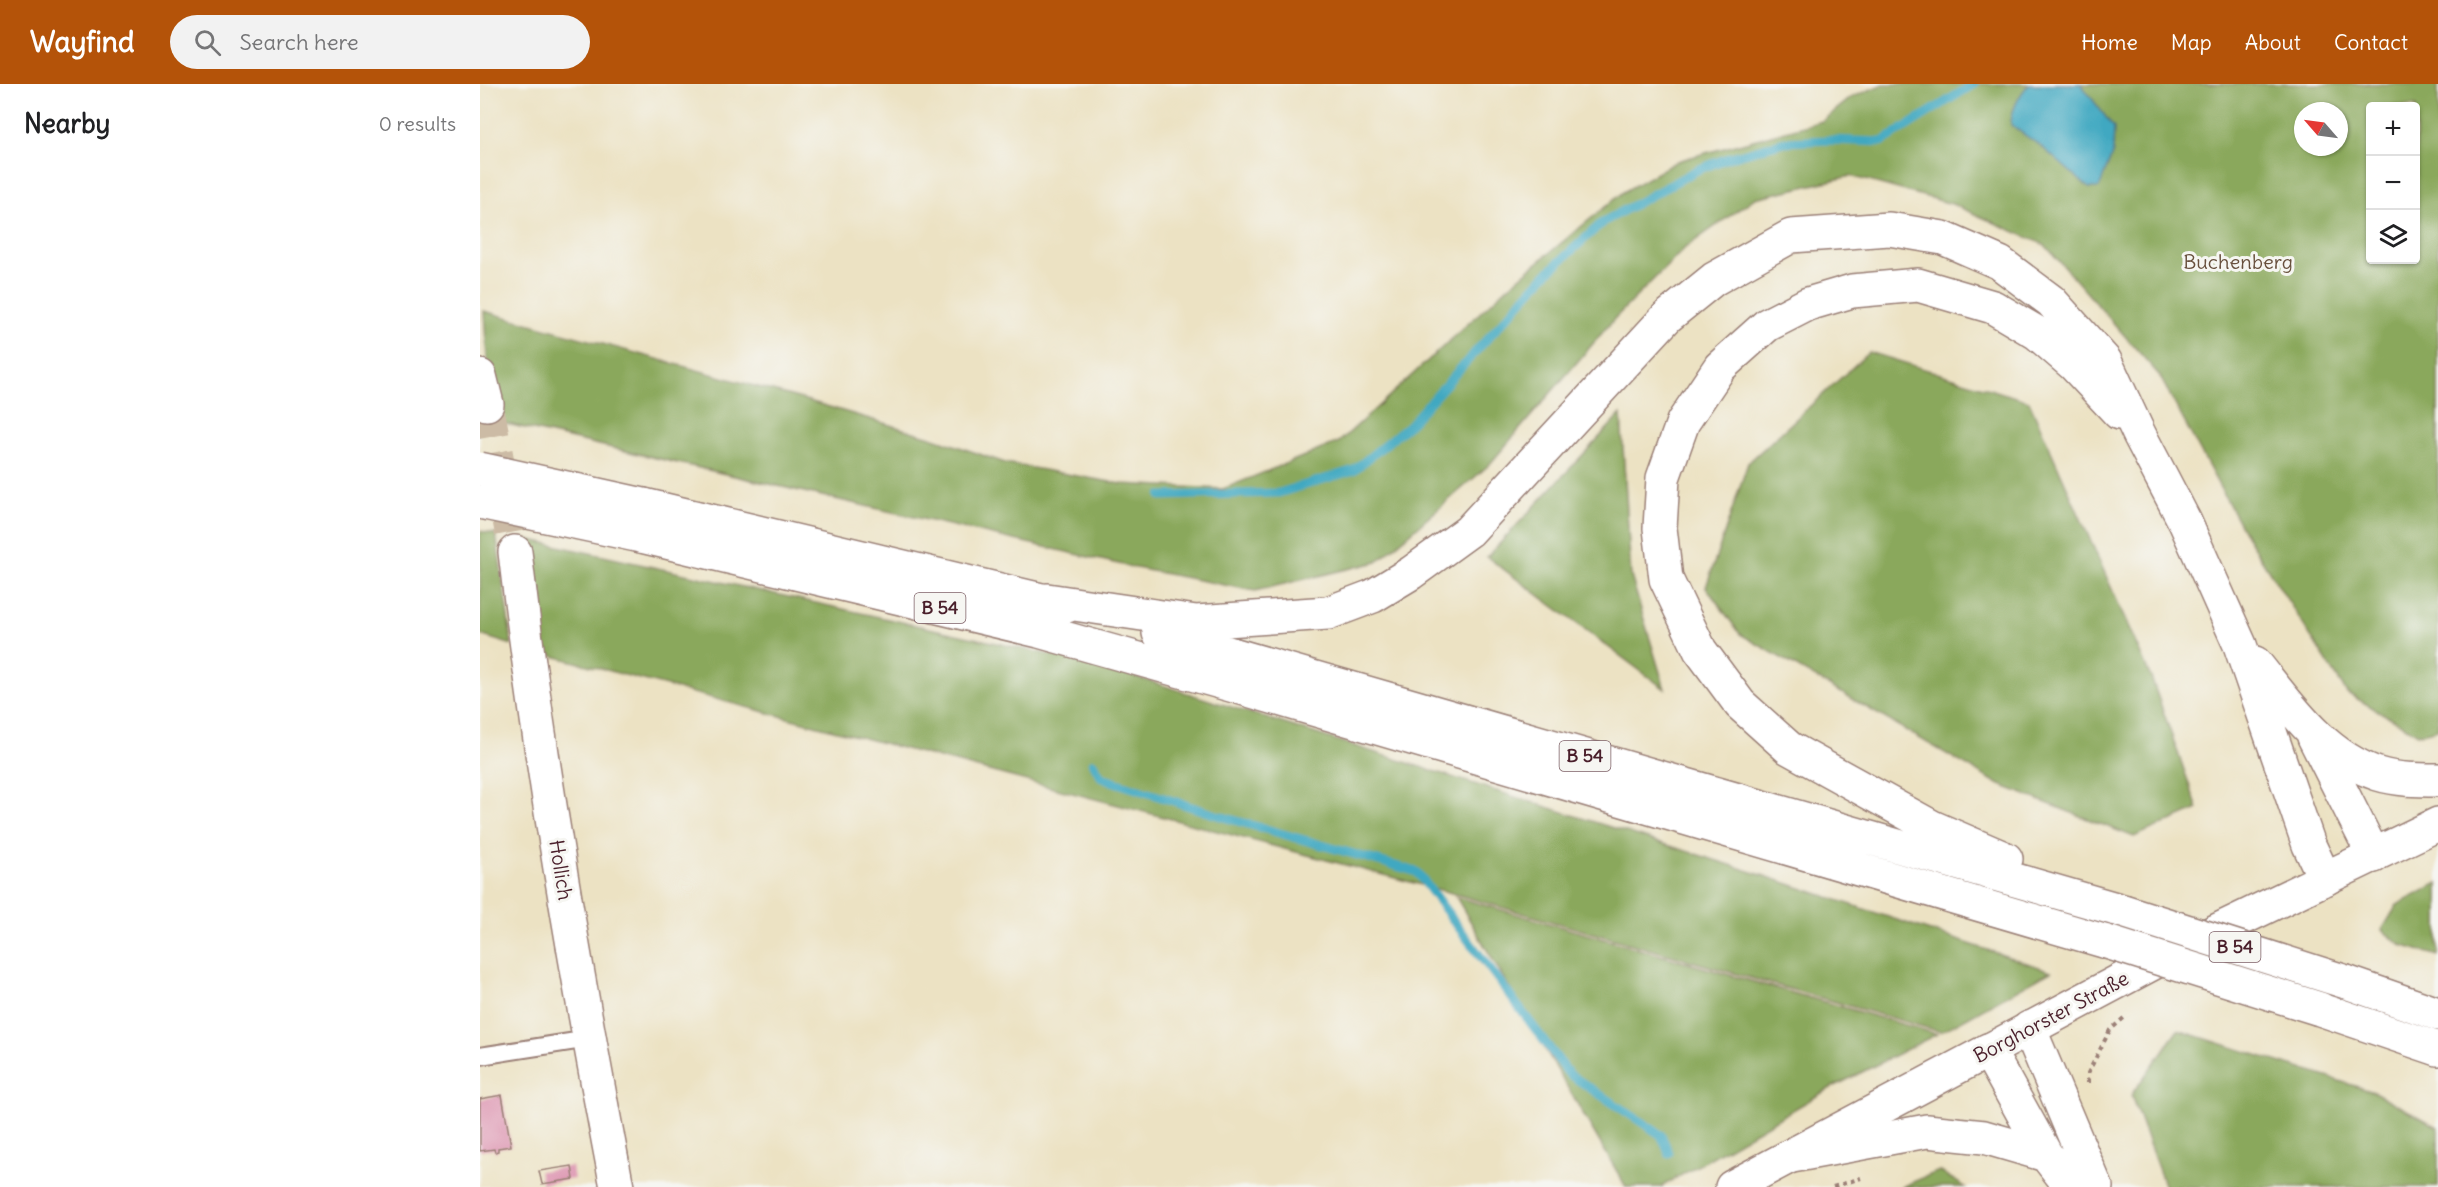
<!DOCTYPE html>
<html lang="en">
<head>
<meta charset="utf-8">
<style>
  :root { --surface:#fff; --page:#f2f2f2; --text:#202124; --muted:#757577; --line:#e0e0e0; --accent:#b45309 }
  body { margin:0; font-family:Delius,sans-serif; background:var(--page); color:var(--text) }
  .controls { position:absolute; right:18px; top:18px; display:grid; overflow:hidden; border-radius:6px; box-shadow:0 2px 4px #0004 }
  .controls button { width:54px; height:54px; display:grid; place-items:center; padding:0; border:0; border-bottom:2px solid var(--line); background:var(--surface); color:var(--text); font:30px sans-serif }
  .compass { position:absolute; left:1814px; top:18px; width:54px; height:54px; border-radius:50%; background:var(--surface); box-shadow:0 2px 4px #0004; rotate:298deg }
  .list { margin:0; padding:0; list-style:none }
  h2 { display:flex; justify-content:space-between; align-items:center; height:78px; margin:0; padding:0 24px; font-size:26px }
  h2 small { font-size:20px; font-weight:400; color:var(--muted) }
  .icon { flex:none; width:33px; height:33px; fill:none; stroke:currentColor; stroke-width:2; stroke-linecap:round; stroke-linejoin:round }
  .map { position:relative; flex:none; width:1958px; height:1103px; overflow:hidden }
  header { display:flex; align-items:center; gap:36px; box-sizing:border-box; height:84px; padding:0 30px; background:var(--accent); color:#fff }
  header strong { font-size:28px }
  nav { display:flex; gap:33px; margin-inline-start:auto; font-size:21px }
  .search { width:420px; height:54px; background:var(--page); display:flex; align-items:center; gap:15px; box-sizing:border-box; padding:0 21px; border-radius:33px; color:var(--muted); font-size:22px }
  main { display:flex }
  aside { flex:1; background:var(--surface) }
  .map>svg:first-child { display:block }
  .forest { fill:#8aa85b; stroke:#6a6443; stroke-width:1.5; fill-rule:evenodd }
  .water { fill:#41a8c1; stroke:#466476; stroke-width:1.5 }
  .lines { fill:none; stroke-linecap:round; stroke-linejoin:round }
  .stream { stroke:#41a8c1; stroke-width:9 }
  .building { fill:#da88a9 }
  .street-tunnel { stroke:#ccbba5; stroke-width:33; stroke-dasharray:33 16; stroke-linecap:butt }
  .lane-casing { stroke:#9b8077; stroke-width:20 }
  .street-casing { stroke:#9b8077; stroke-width:36 }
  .secondary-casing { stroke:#9b8077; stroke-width:36 }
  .highway-casing { stroke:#9b8077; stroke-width:36 }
  .path { stroke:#9b8077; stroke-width:4; stroke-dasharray:4.5 4.5; stroke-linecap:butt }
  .lane { stroke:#fff; stroke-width:16 }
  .street { stroke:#fff; stroke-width:33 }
  .secondary { stroke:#fff; stroke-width:33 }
  .highway { stroke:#fff; stroke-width:33 }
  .highway-bridge-casing { stroke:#9b8077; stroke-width:36; stroke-linecap:butt }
  .highway-bridge { stroke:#fff; stroke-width:33 }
  .labels { text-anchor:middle; stroke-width:6; stroke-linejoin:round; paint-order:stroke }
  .shield { fill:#f6f6f2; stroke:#7e6067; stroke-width:1.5 }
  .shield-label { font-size:18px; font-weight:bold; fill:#4a1f2b }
  .park-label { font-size:20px; fill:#68503d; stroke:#f6f6f2 }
  .street-label { font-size:20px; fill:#4a1f2b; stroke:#f6f6f2 }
</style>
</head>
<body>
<header>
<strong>Wayfind</strong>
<div class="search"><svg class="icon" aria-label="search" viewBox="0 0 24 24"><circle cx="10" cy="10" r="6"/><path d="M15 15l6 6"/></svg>Search here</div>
<nav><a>Home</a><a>Map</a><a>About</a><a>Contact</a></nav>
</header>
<main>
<aside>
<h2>Nearby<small>0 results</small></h2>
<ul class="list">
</ul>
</aside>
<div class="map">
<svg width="1958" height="1103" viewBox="0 0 1958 1103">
  <rect width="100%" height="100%" fill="#f6f6f2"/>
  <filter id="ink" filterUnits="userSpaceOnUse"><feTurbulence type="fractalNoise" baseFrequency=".0167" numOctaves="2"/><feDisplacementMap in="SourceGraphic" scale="12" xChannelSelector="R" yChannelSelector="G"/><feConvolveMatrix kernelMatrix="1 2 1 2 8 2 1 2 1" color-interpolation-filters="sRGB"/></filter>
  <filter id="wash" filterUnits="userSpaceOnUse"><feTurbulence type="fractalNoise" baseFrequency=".008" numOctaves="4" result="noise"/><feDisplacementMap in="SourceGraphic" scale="24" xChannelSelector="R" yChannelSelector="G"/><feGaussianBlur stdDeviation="1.35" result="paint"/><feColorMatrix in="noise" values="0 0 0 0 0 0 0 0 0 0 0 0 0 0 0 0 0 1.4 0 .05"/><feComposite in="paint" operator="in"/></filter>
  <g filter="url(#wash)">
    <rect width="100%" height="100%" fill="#ece2c3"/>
    <path class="forest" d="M1403,0H1958V645L1938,650L1867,609L1764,448L1679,291L1565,161L1472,120L1371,92L1275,114L1205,164L1135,234L1009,381L897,478L775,507L656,484L19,338L8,291L4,227L329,317L454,354L525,379L642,400L743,405L859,358L1028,203L1143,108L1197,77L1342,37L1371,14ZM1890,22H1936V176H1890ZM1823,27H1859V63H1823Z
      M1389,268L1549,317L1672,596L1718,725L1654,753L1520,701L1260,550L1226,503L1268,379Z
      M1141,330L1151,492L1185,605L1007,473Z
      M0,447L16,450L32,561L0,551Z
      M42,454L625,583L1282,791L1571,887L1461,948L968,808L65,570Z
      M1958,799V872L1921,861L1902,846L1917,821Z
      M976,813L1457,950L1347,1006L1181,1103H1146Z
      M1698,946L1894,1008L1958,1043V1103H1685L1651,1011Z
      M1459,1087L1485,1103H1421Z"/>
    <path class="water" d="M1549,0H1601L1634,44L1633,68L1619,104H1609L1563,64L1531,41C1531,27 1539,11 1549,0Z"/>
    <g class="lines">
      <path class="stream" d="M681,412L799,409L874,386L929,341L1066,190L1123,138L1217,86L1251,73L1304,58L1349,56L1402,58L1494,0
        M613,679L622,694L743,733L937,788L1089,990L1181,1051L1189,1069"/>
    </g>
    <g id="blocks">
      <path class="building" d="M22,1011L31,1062L18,1064V1067L15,1068L14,1065L0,1067V1015Z
        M92,1082L94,1095L62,1100L59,1087Z"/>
    </g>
  </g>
  <g filter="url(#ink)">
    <use href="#blocks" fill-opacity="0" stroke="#9b8077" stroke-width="1.5"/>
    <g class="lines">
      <path class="street-tunnel" d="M7,320L35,468"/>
      <g class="lane-casing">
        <path id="lane" d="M0,972L109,955"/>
      </g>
      <g class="street-casing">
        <path id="street" d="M0,292L7,320
          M35,468C60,681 97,893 137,1103"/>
      </g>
      <g class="secondary-casing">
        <path id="secondary" d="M1252,1103L1705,862L1958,740"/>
      </g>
      <g class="highway-casing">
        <path id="highway" d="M164,421L587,522
          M161,452L559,547L758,603L1627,858
          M567,516L716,538L848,529L893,512L931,489L989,447L1187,233L1234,195L1311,152L1409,145L1463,154L1520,179L1571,217L1625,277L1659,350L1705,438L1760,561L1829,761L1845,795
          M679,549L1643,827
          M1775,579C1809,621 1843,672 1898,690C1917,696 1938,696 1958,696
          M1834,653L1894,772
          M1526,775L1452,743L1309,664L1260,620L1220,566L1186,495L1180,444L1183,394L1203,338L1240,283L1287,241L1328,220L1372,207L1438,201L1513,223L1557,249L1594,281L1639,329
          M1866,898L1958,930
          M1840,925L1958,965
          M1549,944L1616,1103
          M1508,966L1566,1071L1591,1103
          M1312,1072L1447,1047L1504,1053L1566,1071"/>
      </g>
      <path class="path" d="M1608,999V989L1630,946L1646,932
        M1353,1103L1381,1094"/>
      <use href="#lane" class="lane"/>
      <use href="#street" class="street"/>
      <use href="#secondary" class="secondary"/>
      <use href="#highway" class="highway"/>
      <g class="highway-bridge-casing">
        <path id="highway-bridge" d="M0,385L164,421
          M0,418L161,452
          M1643,827L1866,898
          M1627,858L1840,925"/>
      </g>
      <use href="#highway-bridge" class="highway-bridge"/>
    </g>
  </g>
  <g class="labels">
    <g class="shield">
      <rect x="434.5" y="509" width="51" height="30" rx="4.5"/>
      <rect x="1079.5" y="657" width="51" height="30" rx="4.5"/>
      <rect x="1729.5" y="848" width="51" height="30" rx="4.5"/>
    </g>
    <g class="shield-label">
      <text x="460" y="530">B 54</text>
      <text x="1105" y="678">B 54</text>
      <text x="1755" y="869">B 54</text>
    </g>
    <g class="park-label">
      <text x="1758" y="185">Buchenberg</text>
    </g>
    <g class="street-label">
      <text transform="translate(81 786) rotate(81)" y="7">Hollich</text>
      <text transform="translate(1571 933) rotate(-28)" y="7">Borghorster Straße</text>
    </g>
  </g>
</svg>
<div class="controls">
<button>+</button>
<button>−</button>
<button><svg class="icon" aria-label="layers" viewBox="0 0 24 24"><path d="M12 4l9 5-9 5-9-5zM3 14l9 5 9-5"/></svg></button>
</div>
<svg class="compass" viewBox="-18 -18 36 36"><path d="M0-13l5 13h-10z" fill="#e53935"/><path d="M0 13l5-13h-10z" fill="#757577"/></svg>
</div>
</main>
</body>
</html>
